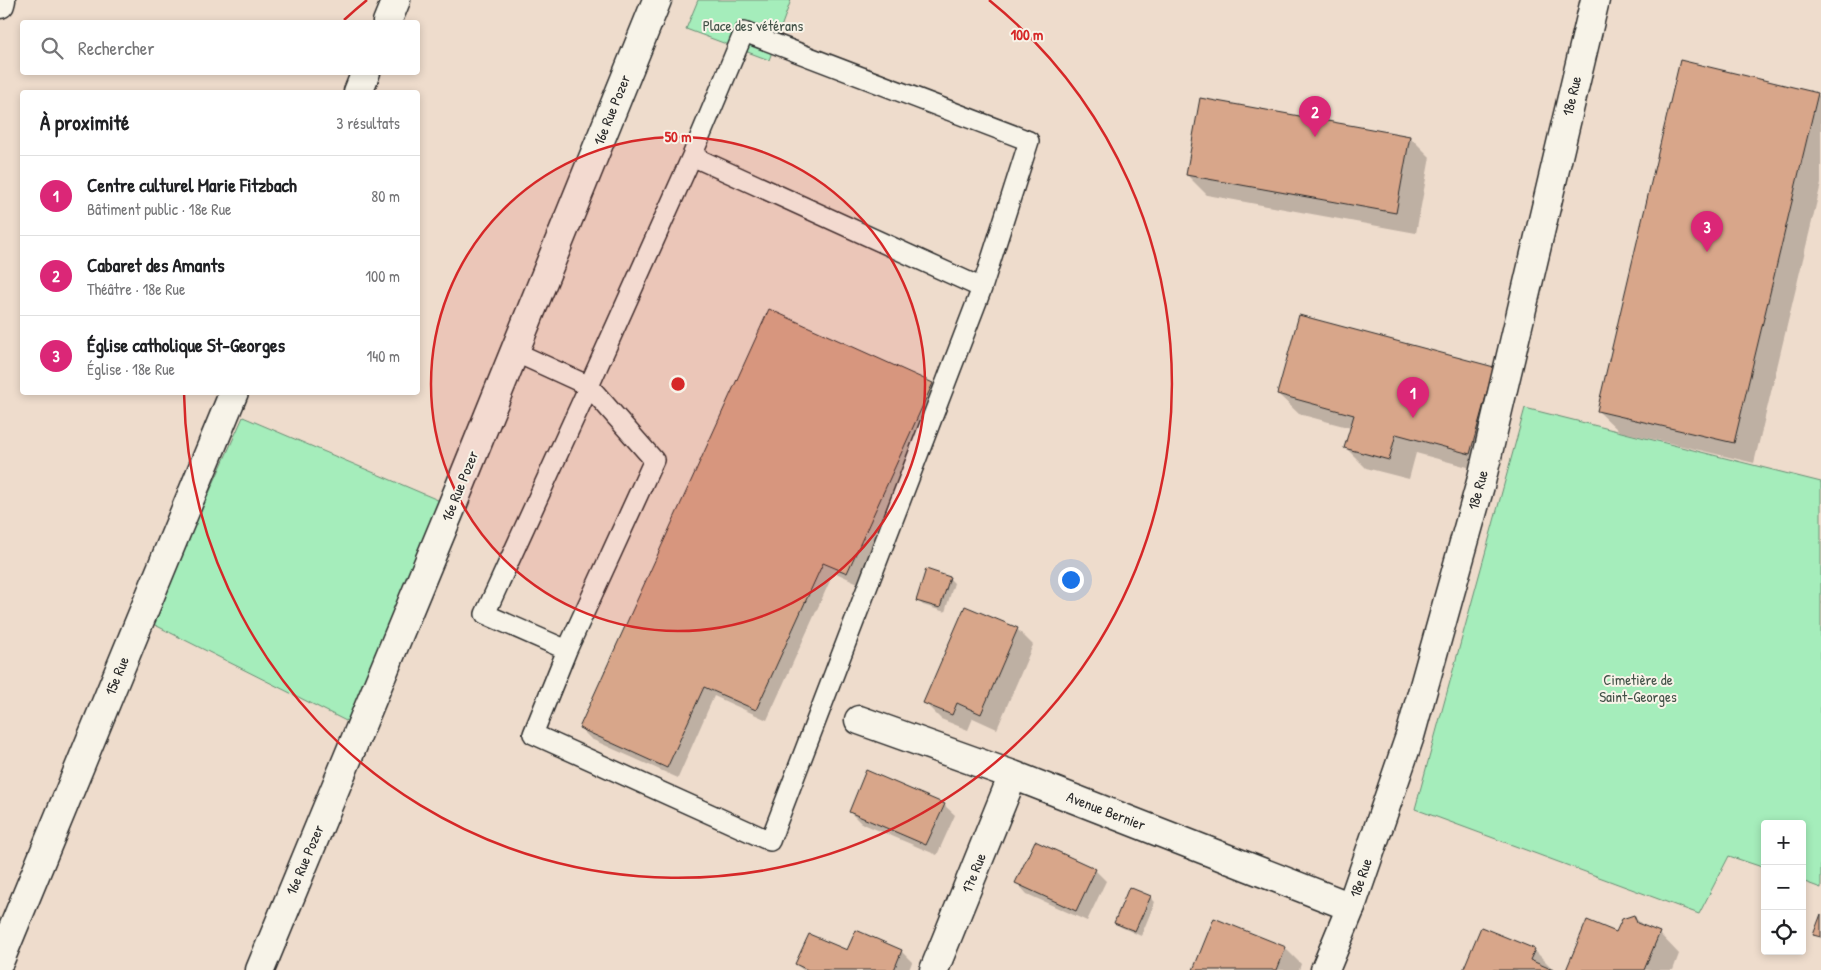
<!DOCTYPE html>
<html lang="fr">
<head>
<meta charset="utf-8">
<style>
  :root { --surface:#fff; --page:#f2f2f2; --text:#202124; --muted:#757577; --line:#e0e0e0; --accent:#db2777 }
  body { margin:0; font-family:"Patrick Hand",sans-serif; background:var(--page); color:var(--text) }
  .controls { position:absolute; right:15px; bottom:15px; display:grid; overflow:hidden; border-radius:5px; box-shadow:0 2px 8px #0003 }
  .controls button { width:45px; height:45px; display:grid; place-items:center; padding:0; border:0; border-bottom:1px solid var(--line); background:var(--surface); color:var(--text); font:25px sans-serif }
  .you { position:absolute; left:1070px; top:579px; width:18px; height:18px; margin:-12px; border:4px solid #fff; border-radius:50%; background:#1a73e8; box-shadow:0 0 0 8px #1a73e833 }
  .badge { display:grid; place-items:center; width:32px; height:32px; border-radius:50%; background:var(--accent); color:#fff; font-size:16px; font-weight:700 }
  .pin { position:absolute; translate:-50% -41px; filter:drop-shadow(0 1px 2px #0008) }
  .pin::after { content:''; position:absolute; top:26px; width:18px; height:15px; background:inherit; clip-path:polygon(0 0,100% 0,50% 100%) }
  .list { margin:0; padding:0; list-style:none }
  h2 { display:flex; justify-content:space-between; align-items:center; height:65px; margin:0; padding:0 20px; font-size:21px }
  h2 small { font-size:16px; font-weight:400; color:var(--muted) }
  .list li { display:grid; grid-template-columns:32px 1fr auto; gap:15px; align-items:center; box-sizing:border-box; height:80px; padding:0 20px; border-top:1px solid var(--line) }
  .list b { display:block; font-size:19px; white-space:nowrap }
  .list p { margin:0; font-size:16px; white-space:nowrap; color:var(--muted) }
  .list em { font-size:16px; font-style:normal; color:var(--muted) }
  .icon { flex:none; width:28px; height:28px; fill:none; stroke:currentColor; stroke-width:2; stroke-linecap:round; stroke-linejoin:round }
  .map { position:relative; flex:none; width:1821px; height:970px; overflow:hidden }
  .search { position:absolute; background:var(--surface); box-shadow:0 2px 8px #0003; left:20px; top:20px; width:400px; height:55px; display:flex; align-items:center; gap:12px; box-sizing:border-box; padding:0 18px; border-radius:5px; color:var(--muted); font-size:19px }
  .panel { position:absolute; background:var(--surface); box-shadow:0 2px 8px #0003; left:20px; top:90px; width:400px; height:305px; border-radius:5px }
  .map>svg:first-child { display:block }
  .green { fill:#a5edbb; stroke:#688c73 }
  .shadow { fill:#0003 }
  .building { fill:#d8a68a; stroke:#2b2b2b }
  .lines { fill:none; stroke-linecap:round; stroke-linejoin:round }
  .lane-casing { stroke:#2b2b2b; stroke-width:22 }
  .street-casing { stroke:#2b2b2b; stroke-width:31 }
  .secondary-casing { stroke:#2b2b2b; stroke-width:31 }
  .lane { stroke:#f7f3e8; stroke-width:19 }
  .street { stroke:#f7f3e8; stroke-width:28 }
  .secondary { stroke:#f7f3e8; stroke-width:28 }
  .ring { fill:none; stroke:#d62828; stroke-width:2.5 }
  .labels { text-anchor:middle; stroke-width:4; stroke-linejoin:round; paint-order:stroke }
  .park-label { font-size:15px; fill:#435248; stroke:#f7f3e8 }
  .street-label { font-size:15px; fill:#2b2b2b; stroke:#f7f3e8 }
  .centre { fill:#d62828; stroke:#f7f3e8; stroke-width:2.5 }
  .ring-label { font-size:15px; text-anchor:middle; font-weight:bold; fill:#d62828; stroke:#f7f3e8; stroke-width:4; stroke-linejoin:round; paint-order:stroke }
</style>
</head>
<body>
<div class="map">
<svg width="1821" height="970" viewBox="0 0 1821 970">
  <rect width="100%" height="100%" fill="#eedccc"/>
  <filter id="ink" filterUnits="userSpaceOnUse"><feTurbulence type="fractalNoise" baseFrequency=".02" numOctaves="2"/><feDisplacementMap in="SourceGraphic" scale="10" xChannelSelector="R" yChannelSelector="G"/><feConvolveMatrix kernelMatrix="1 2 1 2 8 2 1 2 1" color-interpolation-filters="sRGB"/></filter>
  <g filter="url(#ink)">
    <path class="green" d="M698,0H791L769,60L686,29Z
      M1525,408L1821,482V888L1802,881V824H1765V868L1729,856L1699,914L1415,809Z
      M243,417L452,506L364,730L151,623Z"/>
    <path class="shadow" d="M1817,94L1821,97V184L1754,463L1619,431L1598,411Z
      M1410,137L1430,157L1416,233L1207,195L1187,175Z
      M1493,368L1513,388L1490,473L1416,453L1409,479L1366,468L1346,448L1351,428L1299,414L1278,394Z
      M932,384L943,395L858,583L834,572L767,720L714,696L678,778L591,739L580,728Z
      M949,578L954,583L945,612L923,605L918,600Z
      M1017,629L1033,645L997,729L973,718L968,730L941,719L925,703Z
      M944,805L955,815L937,855L861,823L850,812Z
      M1095,870L1106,881L1087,921L1027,894L1017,883Z
      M1150,897L1155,902L1141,936L1121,927L1115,922Z
      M1634,917L1645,927L1659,933L1679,954L1673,970H1568L1617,934Z
      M856,931L902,952L912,962L909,970H803L796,964L847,952Z
      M1285,948L1301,964L1299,970H1195Z
      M1534,950L1554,970H1465Z"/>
    <path class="building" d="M1680,60L1818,93L1734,443L1597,411Z
      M1200,98L1410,136L1396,213L1186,175Z
      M769,309L933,383L847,573L823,563L756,710L704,687L667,768L579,728Z
      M1299,315L1494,367L1470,454L1396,434L1389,460L1344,448L1354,415L1277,394Z
      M926,569L950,577L940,608L916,601Z
      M965,606L1018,628L981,714L957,703L952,715L923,703Z
      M866,770L945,804L926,845L849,812Z
      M1035,841L1096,869L1076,911L1015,883Z
      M1129,887L1151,896L1135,931L1114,923Z
      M1821,914V937L1813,935Z
      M1634,915L1637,923L1660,932L1644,970H1566L1587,920L1616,932L1622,919Z
      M1214,918L1286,947L1277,970H1193Z
      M1481,927L1535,949L1530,960L1553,970H1463Z
      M856,930L902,950L894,970H808L795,964L809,934L847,950Z"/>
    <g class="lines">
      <g class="lane-casing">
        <path id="lane" d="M692,156L744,32L1029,141L982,288
          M515,352L589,386L692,156L982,288L770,841L533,734L567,650L485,614L589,386L654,460L567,650"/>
      </g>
      <g class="street-casing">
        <path id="street" d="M0,4L1,0
          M387,22L396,0
          M358,92L366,72
          M859,720L1013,775L1351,907
          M0,960L234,392
          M934,970L1013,775"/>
      </g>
      <g class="secondary-casing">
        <path id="secondary" d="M260,970L452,506L657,0
          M1325,970L1351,907L1410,736L1481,482L1595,0"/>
      </g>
      <use href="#lane" class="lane"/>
      <use href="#street" class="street"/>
      <use href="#secondary" class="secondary"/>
    </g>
  </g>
  <circle cx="678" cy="384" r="247" fill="#d62828" fill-opacity=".12"/>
  <g class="ring">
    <circle cx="678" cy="384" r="247"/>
    <path d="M344 20A494 494 0 0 1 367 0M989 0A494 494 0 1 1 184 393"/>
  </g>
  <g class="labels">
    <g class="park-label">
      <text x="753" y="31">Place des vétérans</text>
      <text x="1638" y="685">Cimetière de<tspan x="1638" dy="17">Saint-Georges</tspan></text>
    </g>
    <g class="street-label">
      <text transform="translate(1572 96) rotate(-77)" y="5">18e Rue</text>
      <text transform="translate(612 110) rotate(-68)" y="5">16e Rue Pozer</text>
      <text transform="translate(460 486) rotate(-68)" y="5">16e Rue Pozer</text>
      <text transform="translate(1478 490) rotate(-75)" y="5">18e Rue</text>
      <text transform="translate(117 676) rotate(-68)" y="5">15e Rue</text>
      <text transform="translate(1106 811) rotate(21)" y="5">Avenue Bernier</text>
      <text transform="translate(305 860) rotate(-67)" y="5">16e Rue Pozer</text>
      <text transform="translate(974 873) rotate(-68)" y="5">17e Rue</text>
      <text transform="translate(1361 878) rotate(-71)" y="5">18e Rue</text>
    </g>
  </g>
  <circle cx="678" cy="384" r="8" class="centre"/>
  <g class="ring-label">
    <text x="1027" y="40">100 m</text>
    <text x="678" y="142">50 m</text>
  </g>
</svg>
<div class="controls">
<button>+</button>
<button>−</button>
<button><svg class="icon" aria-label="locate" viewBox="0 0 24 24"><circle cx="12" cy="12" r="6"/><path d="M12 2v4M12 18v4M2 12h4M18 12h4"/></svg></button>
</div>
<div class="you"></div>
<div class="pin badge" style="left:1413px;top:418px">1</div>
<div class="pin badge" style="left:1315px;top:137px">2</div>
<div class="pin badge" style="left:1707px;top:252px">3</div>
<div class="search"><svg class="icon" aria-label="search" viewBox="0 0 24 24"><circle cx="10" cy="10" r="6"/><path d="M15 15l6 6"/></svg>Rechercher</div>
<section class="panel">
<h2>À proximité<small>3 résultats</small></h2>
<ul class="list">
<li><span class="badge">1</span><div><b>Centre culturel Marie Fitzbach</b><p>Bâtiment public · 18e Rue</p></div><em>80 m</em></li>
<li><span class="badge">2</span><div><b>Cabaret des Amants</b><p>Théâtre · 18e Rue</p></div><em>100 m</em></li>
<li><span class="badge">3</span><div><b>Église catholique St-Georges</b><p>Église · 18e Rue</p></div><em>140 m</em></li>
</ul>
</section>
</div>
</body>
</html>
